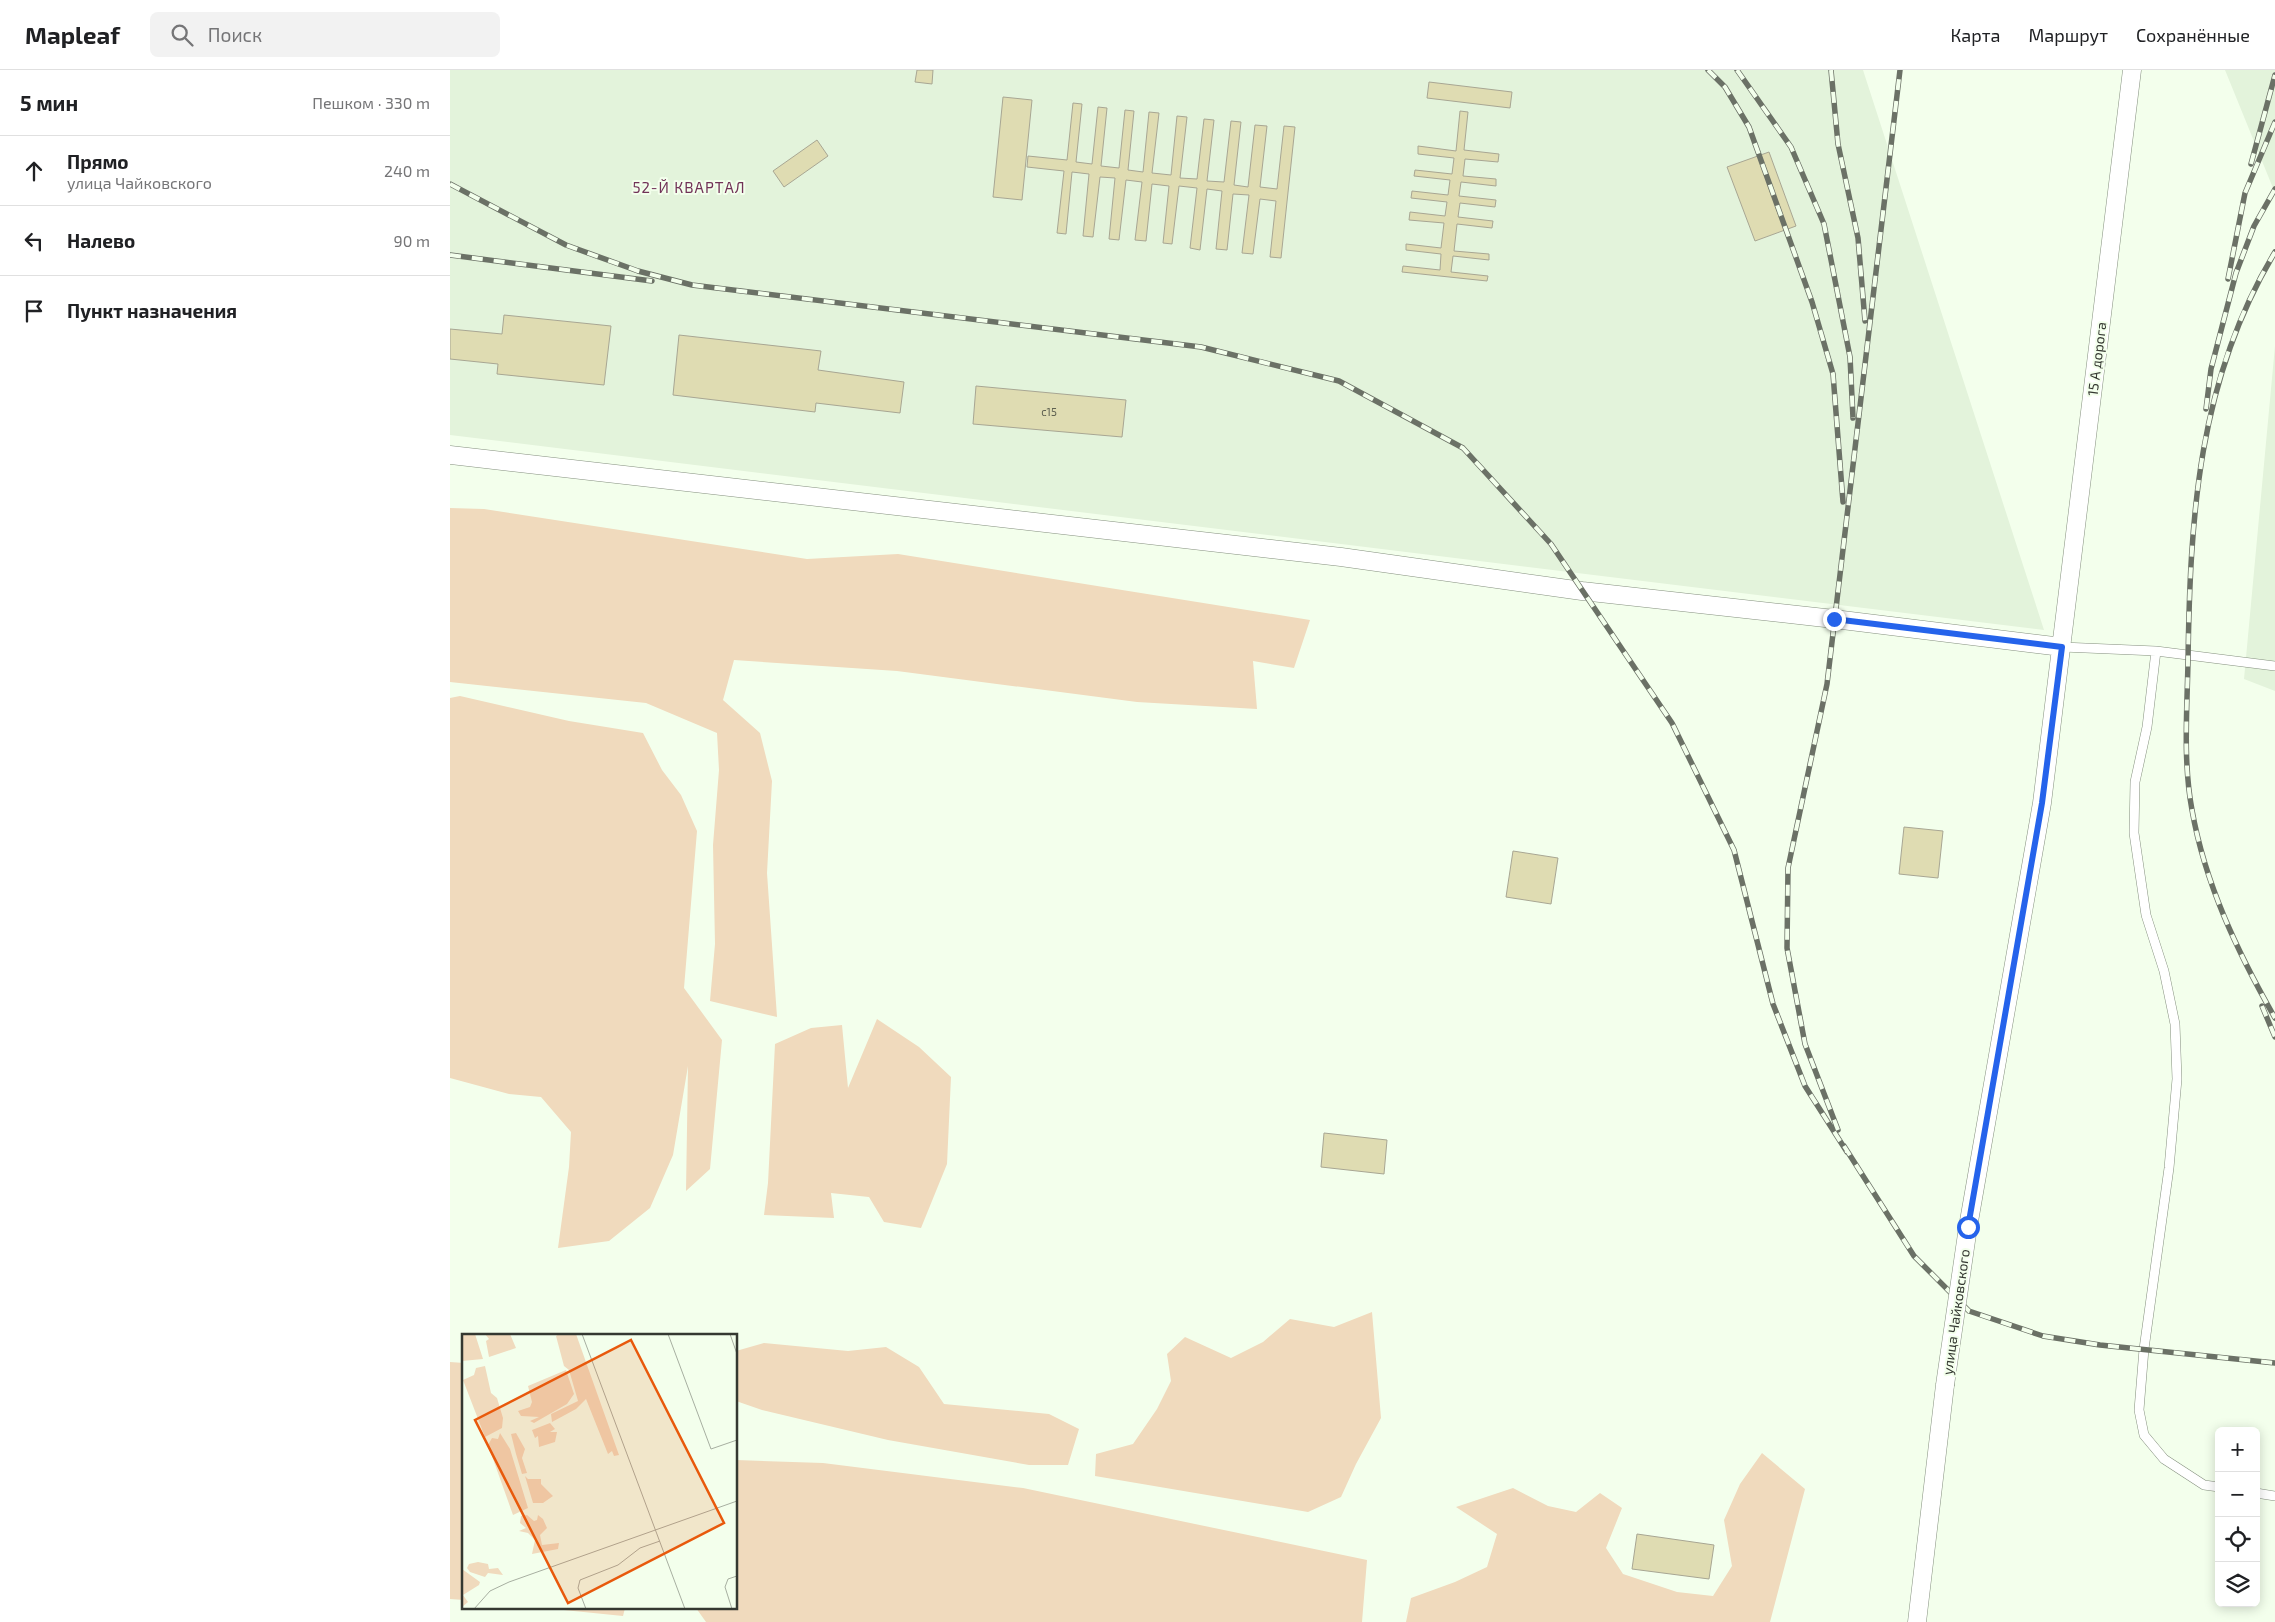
<!DOCTYPE html>
<html lang="ru">
<head>
<meta charset="utf-8">
<style>
  :root { --surface:#fff; --page:#f2f2f2; --text:#202124; --muted:#757577; --line:#e0e0e0 }
  body { margin:0; font-family:"Exo 2",sans-serif; background:var(--page); color:var(--text) }
  .controls { position:absolute; right:15px; bottom:15px; display:grid; overflow:hidden; border-radius:8px; box-shadow:0 2px 12px #0003 }
  .controls button { width:45px; height:45px; display:grid; place-items:center; padding:0; border:0; border-bottom:1px solid var(--line); background:var(--surface); color:var(--text); font:25px sans-serif }
  .stop { position:absolute; width:15px; height:15px; margin:-11px; border:4px solid #2563eb; border-radius:50%; background:#fff }
  .stop.end { background:#2563eb; border-color:#fff; box-shadow:0 1px 5px #0008 }
  .list { margin:0; padding:0; list-style:none }
  h2 { display:flex; justify-content:space-between; align-items:center; height:65px; margin:0; padding:0 20px; font-size:21px }
  h2 small { font-size:16px; font-weight:400; color:var(--muted) }
  .list li { display:grid; grid-template-columns:32px 1fr auto; gap:15px; align-items:center; box-sizing:border-box; height:70px; padding:0 20px; border-top:1px solid var(--line) }
  .list b { display:block; font-size:19px; white-space:nowrap }
  .list p { margin:0; font-size:16px; white-space:nowrap; color:var(--muted) }
  .list em { font-size:16px; font-style:normal; color:var(--muted) }
  .icon { flex:none; width:28px; height:28px; fill:none; stroke:currentColor; stroke-width:2; stroke-linecap:round; stroke-linejoin:round }
  .map { position:relative; flex:none; width:1825px; height:1552px; overflow:hidden }
  header { display:flex; align-items:center; gap:30px; box-sizing:border-box; height:70px; padding:0 25px; background:var(--surface); border-bottom:1px solid var(--line) }
  header strong { font-size:24px }
  nav { display:flex; gap:28px; margin-inline-start:auto; font-size:18px }
  .search { width:350px; height:45px; background:var(--page); display:flex; align-items:center; gap:12px; box-sizing:border-box; padding:0 18px; border-radius:8px; color:var(--muted); font-size:19px }
  main { display:flex }
  aside { flex:1; background:var(--surface) }
  .map>svg:first-child { display:block }
  .built { fill:#e3f3db }
  .green { fill:#f0dabd }
  .building { fill:#dfdcb2; stroke:#a8a693 }
  .lines { fill:none; stroke-linecap:round; stroke-linejoin:round }
  .lane-casing { stroke:#85907f; stroke-width:10 }
  .street-casing { stroke:#85907f; stroke-width:19 }
  .lane { stroke:#fff; stroke-width:9 }
  .street { stroke:#fff; stroke-width:18 }
  .rail-casing { stroke:#6b7166; stroke-width:5.5 }
  .rail { stroke:#f3ffec; stroke-width:4; stroke-dasharray:11; stroke-linecap:butt }
  .street-bridge-casing { stroke:#85907f; stroke-width:19; stroke-linecap:butt }
  .street-bridge { stroke:#fff; stroke-width:18 }
  .route { stroke:#2563eb; stroke-width:6 }
  .labels { text-anchor:middle; stroke-width:4; stroke-linejoin:round; paint-order:stroke }
  .number-label { font-size:11px; fill:#5f6151 }
  .street-label { font-size:14px; fill:#343831; stroke:#f3ffec }
  .neighbourhood-label { font-size:15px; letter-spacing:1px; fill:#713257; stroke:#f3ffec }
  .inset-road { fill:none; stroke:#a7afa1; stroke-width:1 }
  .view { fill:#e8590c; fill-opacity:0.15; stroke:#e8590c; stroke-width:2.5 }
  .inset-edge { fill:none; stroke:#343831; stroke-width:2.5 }
</style>
</head>
<body>
<header>
<strong>Mapleaf</strong>
<div class="search"><svg class="icon" aria-label="search" viewBox="0 0 24 24"><circle cx="10" cy="10" r="6"/><path d="M15 15l6 6"/></svg>Поиск</div>
<nav><a>Карта</a><a>Маршрут</a><a>Сохранённые</a></nav>
</header>
<main>
<aside>
<h2>5 мин<small>Пешком · 330 m</small></h2>
<ul class="list">
<li><svg class="icon" aria-label="ahead" viewBox="0 0 24 24"><path d="M12 20V5M6 11l6-6 6 6"/></svg><div><b>Прямо</b><p>улица Чайковского</p></div><em>240 m</em></li>
<li><svg class="icon" aria-label="left" viewBox="0 0 24 24"><path d="M17 20v-9H6M10 6l-5 5 5 5"/></svg><div><b>Налево</b></div><em>90 m</em></li>
<li><svg class="icon" aria-label="arrive" viewBox="0 0 24 24"><path d="M6 21V4h12l-3 4 3 4H6"/></svg><div><b>Пункт назначения</b></div></li>
</ul>
</aside>
<div class="map">
<svg width="1825" height="1552" viewBox="0 0 1825 1552">
  <rect width="100%" height="100%" fill="#f3ffec"/>
  <path class="built" d="M0,0H1413L1594,560L0,365Z
    M1775,0H1825V123Z
    M1825,276V621L1794,609Z"/>
  <path class="green" d="M0,438L34,439L357,489L448,484L860,550L844,598L803,591L807,639L687,632L447,601L284,590L273,630L310,663L322,711L317,803L327,947L260,931L265,874L263,775L269,700L267,663L196,633L0,612Z
    M10,626L119,651L193,663L212,700L231,725L247,761L234,918L272,970L260,1099L236,1121L238,996L223,1085L200,1138L159,1171L108,1178L119,1097L121,1062L91,1027L59,1024L0,1008V628Z
    M427,949L469,977L501,1007L497,1094L471,1158L434,1152L419,1127L381,1123L384,1148L314,1145L318,1113L325,974L361,958L392,955L398,1018Z
    M922,1242L931,1348L906,1394L891,1427L858,1442L645,1406L646,1384L683,1374L707,1339L721,1311L717,1284L735,1267L781,1288L813,1272L840,1249L884,1257Z
    M314,1273L398,1281L436,1277L469,1297L494,1334L599,1344L629,1359L618,1395H579L438,1370L312,1340L286,1331V1281Z
    M0,1292L14,1293V1530L0,1529Z
    M1312,1383L1355,1419L1320,1552H956L961,1528L1005,1512L1037,1497L1047,1464L1006,1437L1063,1418L1098,1436L1126,1442L1150,1423L1172,1438L1156,1478L1173,1504L1227,1522L1263,1526L1282,1496L1274,1450L1290,1414Z
    M286,1390L373,1393L573,1418L917,1490L912,1552H256L246,1538H286Z
    M94,1538H175L173,1546Z"/>
  <path class="building" d="M467,0H483L482,14L465,12Z
    M979,12L1062,22L1060,38L977,28Z
    M553,27L582,30L572,130L543,127Z
    M623,33L632,34L626,92L642,94L648,37L657,38L651,96L669,98L675,40L684,41L678,100L693,102L699,42L709,43L702,103L721,105L727,46L737,47L730,108L747,109L754,49L764,50L757,111L774,112L781,51L791,52L784,115L798,117L805,55L817,56L810,117L827,119L834,56L845,57L831,188L820,187L826,131L810,129L803,184L792,183L799,125L783,124L777,180L766,179L772,121L757,119L750,180L740,178L747,118L729,116L722,174L713,173L719,116L702,114L696,171L685,170L692,112L676,110L669,170L659,169L665,108L650,107L643,167L633,166L639,104L622,102L616,164L607,163L614,101L577,97L578,86L617,90Z
    M1010,41L1018,42L1014,80L1049,84L1048,92L1015,89L1013,106L1046,109V116L1011,112L1009,126L1046,130L1045,137L1010,133L1008,147L1043,151L1042,158L1007,154L1004,181L1039,184V190L1003,186L1001,202L1038,206L1037,211L952,202L953,196L990,200L991,184L956,180V174L991,178L994,153L959,150L960,142L995,146L997,132L961,128L962,121L998,125L1000,110L964,106L965,100L1002,104L1004,88L968,84V76L1006,81Z
    M367,70L378,86L334,117L323,101Z
    M1319,82L1346,156L1305,171L1277,97Z
    M54,245L161,256L154,315L47,304L48,294L0,289V259L52,264Z
    M229,265L371,281L368,300L454,312L450,343L366,333L365,342L223,325Z
    M526,316L676,330L672,367L523,354Z
    M1454,757L1493,761L1488,808L1449,804Z
    M1063,781L1108,788L1101,834L1056,827Z
    M874,1063L937,1070L934,1104L871,1097Z
    M1187,1464L1264,1475L1259,1509L1182,1499Z"/>
  <g class="lines">
    <g class="lane-casing">
      <path id="lane" d="M1612,577L1706,581L1825,596
        M1706,581L1697,657L1685,712L1684,763L1696,845L1714,901L1725,954L1727,1009L1719,1098L1694,1279L1689,1340L1694,1365L1714,1389L1754,1415L1769,1417
        M1806,1423L1825,1426"/>
    </g>
    <g class="street-casing">
      <path id="street" d="M0,385L891,487L1132,521L1384,549L1612,577
        M1518,1157L1592,733L1682,0
        M1467,1552L1495,1315"/>
    </g>
    <use href="#lane" class="lane"/>
    <use href="#street" class="street"/>
    <g class="rail-casing">
      <path id="rail" d="M1258,0L1275,17L1299,57L1362,232L1383,304L1393,432
        M1287,0L1341,77L1374,154L1400,287L1403,348
        M1381,0L1388,74L1408,168L1415,251
        M1801,94L1825,5
        M0,114L116,175L188,201L242,215L751,277L889,311L1013,378L1101,474L1222,653L1284,780L1323,934L1355,1016L1397,1082
        M1825,182C1748,310 1740,447 1738,592C1737,641 1733,692 1742,740C1755,814 1788,883 1825,948
        M0,185L202,211
        M1778,209L1795,123L1825,52
        M1756,339L1761,299L1786,203L1804,156L1825,119
        M1812,936L1825,967
        M1388,1060L1355,974L1337,878L1338,798L1377,614L1450,0
        M1394,1076L1464,1186L1519,1241L1593,1266L1650,1275L1825,1293"/>
    </g>
    <use href="#rail" class="rail"/>
    <g class="street-bridge-casing">
      <path id="street-bridge" d="M1495,1315L1518,1157"/>
    </g>
    <use href="#street-bridge" class="street-bridge"/>
  </g>
  <g class="lines">
    <path class="route" d="M1384,549L1612,577L1592,733L1518,1157"/>
  </g>
  <g class="labels">
    <g class="number-label">
      <text x="599" y="346">с15</text>
    </g>
    <g class="street-label">
      <text transform="translate(1647 289) rotate(-83)" y="5">15 А дорога</text>
      <text transform="translate(1506 1242) rotate(-82)" y="5">улица Чайковского</text>
    </g>
    <g class="neighbourhood-label">
      <text x="239" y="123">52-Й КВАРТАЛ</text>
    </g>
  </g>
  <g transform="translate(12 1264)">
    <rect width="275" height="275" fill="#f3ffec"/>
    <path d="M0,0H13L21,25L0,27ZM23,0H48L54,14L27,23L24,7L27,5ZM97,0H114L157,121L152,122L150,117L146,120L124,65L114,75L90,88L89,80L116,67L107,36L102,32L94,2ZM23,32L29,59L35,64L41,84L40,94L23,103L1,46L12,41L14,34ZM104,36L112,60L105,70L72,89L68,87L77,83L59,82L56,77L68,73L70,68L66,52ZM88,89L93,95L88,98H95L93,108L77,113L76,102L73,104L70,96ZM38,99L48,115L66,174L51,181L26,111L30,104L36,105ZM54,99L63,115L60,124L65,139L60,140L54,120L49,100ZM63,142L66,145H79V150L91,162L81,169H71ZM65,181L72,187L75,186L76,181L81,185L85,194L78,201L80,211L97,209L96,215L70,220L73,206L66,199L57,197L64,194L58,189L59,182ZM16,228L26,230L27,235L36,234L41,241L26,239L23,243L8,238L5,234L7,230ZM0,235L18,248L17,251L1,261L6,268L0,273Z" fill="#f0dabd"/>
    <path class="inset-road" d="M120,0L223,275M206,0L249,115L275,106M268,0L275,20M12,275L28,257L47,248L275,167M124,275L116,254L118,246L156,231L178,214L198,207M270,275L263,253L266,245L275,242"/>
    <path class="view" d="M169,6L262,189L106,269L13,86Z"/>
    <rect width="275" height="275" class="inset-edge"/>
  </g>
</svg>
<div class="controls">
<button>+</button>
<button>−</button>
<button><svg class="icon" aria-label="locate" viewBox="0 0 24 24"><circle cx="12" cy="12" r="6"/><path d="M12 2v4M12 18v4M2 12h4M18 12h4"/></svg></button>
<button><svg class="icon" aria-label="layers" viewBox="0 0 24 24"><path d="M12 4l9 5-9 5-9-5zM3 14l9 5 9-5"/></svg></button>
</div>
<div class="stop" style="left:1518px;top:1157px"></div>
<div class="stop end" style="left:1384px;top:549px"></div>
</div>
</main>
</body>
</html>
